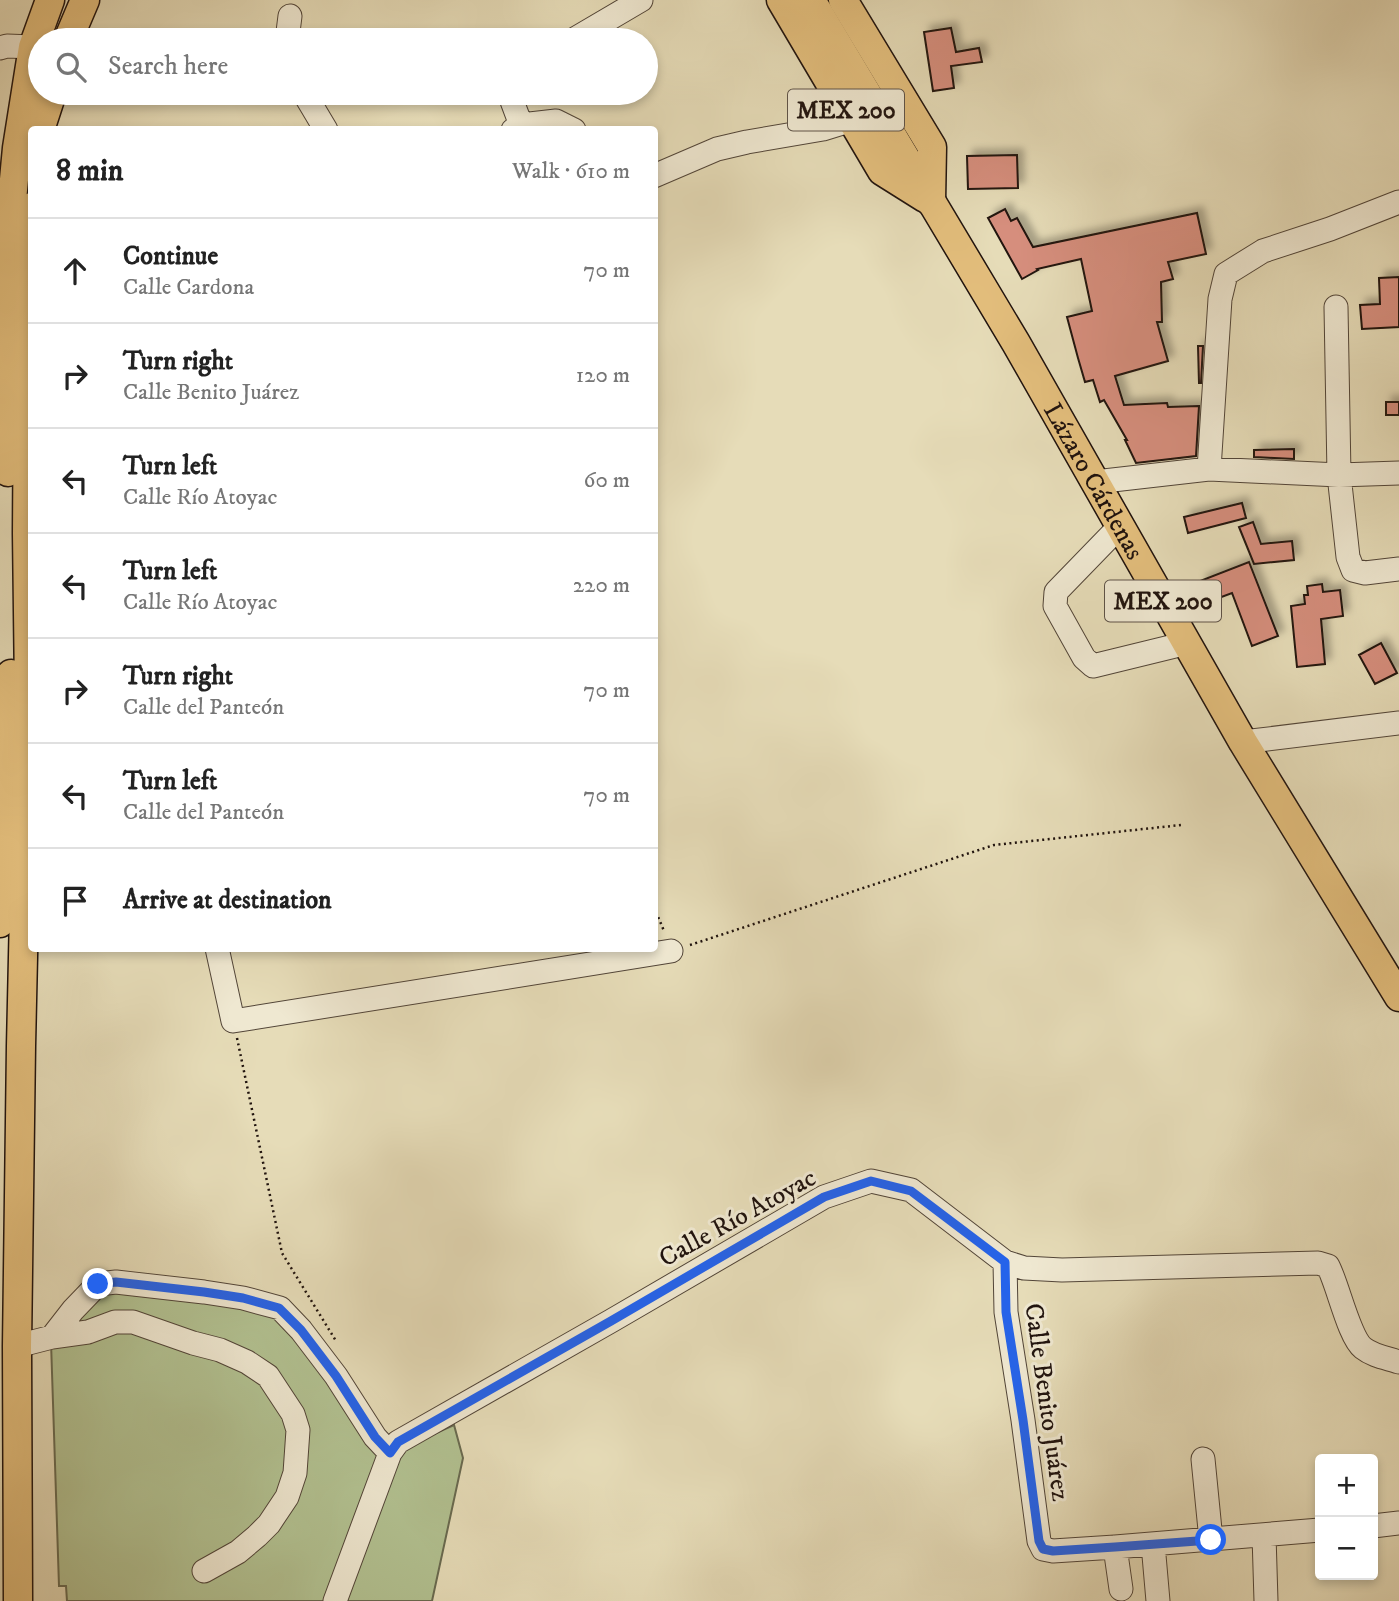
<!DOCTYPE html>
<html lang="en">
<head>
<meta charset="utf-8">
<style>
  :root { --surface:#fff; --page:#f6f6f6; --text:#222; --muted:#767676; --line:#e0e0e0 }
  body { margin:0; font-family:"IM FELL DW Pica",serif; background:var(--page); color:var(--text) }
  .controls { position:absolute; right:21px; bottom:21px; display:grid; overflow:hidden; border-radius:7px; box-shadow:0 4px 10px #0003 }
  .controls button { width:63px; height:63px; display:grid; place-items:center; padding:0; border:0; border-bottom:2px solid var(--line); background:var(--surface); color:var(--text); font:35px sans-serif }
  .stop { position:absolute; width:21px; height:21px; margin:-16px; border:5px solid #2563eb; border-radius:50%; background:#fff }
  .stop.end { background:#2563eb; border-color:#fff; box-shadow:0 2px 7px #0008 }
  .list { margin:0; padding:0; list-style:none }
  h2 { display:flex; justify-content:space-between; align-items:center; height:91px; margin:0; padding:0 28px; font-size:30px }
  h2 small { font-size:23px; font-weight:400; color:var(--muted) }
  .list li { display:grid; grid-template-columns:46px 1fr auto; gap:21px; align-items:center; box-sizing:border-box; height:105px; padding:0 28px; border-top:2px solid var(--line) }
  .list b { display:block; font-size:26px; white-space:nowrap }
  .list p { margin:0; font-size:23px; white-space:nowrap; color:var(--muted) }
  .list em { font-size:23px; font-style:normal; color:var(--muted) }
  .icon { flex:none; width:38px; height:38px; fill:none; stroke:currentColor; stroke-width:2; stroke-linecap:round; stroke-linejoin:round }
  .map { position:relative; flex:none; width:1399px; height:1601px; overflow:hidden }
  .search { position:absolute; background:var(--surface); box-shadow:0 4px 10px #0003; left:28px; top:28px; width:630px; height:77px; display:flex; align-items:center; gap:18px; box-sizing:border-box; padding:0 24px; border-radius:38px; color:var(--muted); font-size:26px }
  .panel { position:absolute; background:var(--surface); box-shadow:0 4px 10px #0003; left:28px; top:126px; width:630px; height:826px; border-radius:7px }
  .map>svg:first-child { display:block }
  .green { fill:#b2c191; stroke:#696a50; stroke-width:2 }
  .building { fill:#d68e7d; stroke:#20130e; stroke-width:2; filter:url(#shadow) }
  .lines { fill:none; stroke-linecap:round; stroke-linejoin:round }
  .minor-casing { stroke:#524538; stroke-width:25 }
  .major-casing { stroke:#20130e; stroke-width:31 }
  .path { stroke:#20130e; stroke-width:2.5; stroke-dasharray:2 3.5; stroke-linecap:butt }
  .minor { stroke:#efe8d1; stroke-width:23 }
  .major { stroke:#e3be7c; stroke-width:28 }
  .route { stroke:#2563eb; stroke-width:9 }
  .labels { text-anchor:middle; stroke-width:6; stroke-linejoin:round; paint-order:stroke }
  .shield { fill:#efe8d1; stroke:#5e5348; stroke-width:2 }
  .shield-label { font-size:24px; font-weight:bold; fill:#20130e }
  .street-label { font-size:26px; fill:#20130e; stroke:#efe8d1 }
</style>
</head>
<body>
<div class="map">
<svg width="1399" height="1601" viewBox="0 0 1399 1601">
  <defs>
    <filter id="shadow"><feDropShadow dx="6" dy="-6" stdDeviation="3.5" flood-color="#0004"/></filter>
  </defs>
  <rect width="100%" height="100%" fill="#e6dcb8"/>
  <filter id="stains"><feTurbulence type="fractalNoise" baseFrequency=".00286" numOctaves="4"/><feColorMatrix values="0 0 0 0 .2 0 0 0 0 .09 0 0 0 0 .02 0 0 0 .5 -.17"/></filter>
  <radialGradient id="worn" r=".72"><stop offset=".6" stop-color="#630" stop-opacity="0"/><stop offset="1" stop-color="#630" stop-opacity=".3"/></radialGradient>
  <path class="green" d="M106,1292L275,1311L382,1457L454,1425L463,1458L432,1601H67L66,1586H59L51,1342Z"/>
  <path class="building" d="M951,28L956,52L979,48L982,62L951,66L954,88L933,91L924,32Z
    M1017,155L1018,188L968,189L967,156Z
    M1005,209L1011,221L1017,218L1033,247L1197,213L1206,254L1168,262L1173,279L1161,282L1162,322H1157L1168,361L1115,376L1124,405L1167,403L1168,407L1199,406L1196,456L1136,463L1125,440H1127L1104,400L1100,402L1093,380L1085,382L1078,358L1067,317L1092,311L1081,259L1037,269L1038,270L1022,279L988,218Z
    M1399,277V327L1362,329L1360,305L1380,304L1379,278Z
    M1198,346H1203L1201,383H1199Z
    M1386,402H1399V415H1386Z
    M1294,449V459L1254,457V450Z
    M1242,503L1246,518L1188,533L1184,517Z
    M1253,522L1261,544L1292,541L1294,560L1254,564L1239,527Z
    M1249,562L1278,636L1252,646L1232,593L1208,602L1200,581Z
    M1322,584L1323,592L1340,590L1343,616L1321,619L1325,664L1297,667L1291,606L1305,604L1304,595H1308L1307,586Z
    M1381,643L1397,673L1375,684L1359,655Z"/>
  <g class="lines">
    <g class="minor-casing">
      <path id="minor" d="M287,40L290,16
        M573,40L641,0
        M0,48L7,46L33,47
        M304,93L326,130
        M509,93L521,125
        M513,130L521,125L556,121L574,130
        M654,176L717,149L747,142L823,129L852,120
        M1336,307L1339,475L1348,557L1353,570L1365,573L1399,569
        M1209,469L1220,299L1226,274L1263,251L1330,229L1399,202
        M1095,482L1209,469L1339,475L1399,473
        M1120,526L1056,592L1055,606L1084,658L1093,666L1187,643
        M1243,742L1399,723
        M217,948L233,1021L671,951
        M1005,1262L1006,1312L1023,1420L1039,1541L1043,1549L1053,1551L1115,1547L1320,1530
        M52,1337L88,1332L115,1322H133L193,1343L220,1350L247,1362L268,1376L293,1414L298,1430L295,1473L287,1497L269,1524L257,1536L238,1552L204,1571
        M17,1346L52,1337L73,1310L98,1284L116,1282L204,1292L243,1298L280,1308L301,1330L336,1376L375,1437L390,1453
        M1203,1459L1211,1540
        M1373,1526L1399,1523
        M1264,1535L1266,1601
        M1153,1544L1158,1601
        M1115,1547L1121,1589
        M335,1601L390,1453L398,1442L611,1321L824,1197L871,1181L911,1190L1005,1262L1024,1268L1062,1270L1318,1263L1328,1266C1338,1285 1349,1337 1363,1348C1373,1356 1387,1358 1399,1362"/>
    </g>
    <g class="major-casing">
      <g id="major">
        <path d="M781,0L882,171L925,198"/>
        <path id="s1" d="M811,0L1016,343L1243,742L1399,997"/>
        <path d="M843,0L932,147L931,202"/>
        <path d="M68,40L85,0"/>
        <path d="M40,130L52,93"/>
        <path d="M8,472L7,372L9,232L17,148L33,47L50,0"/>
        <path d="M0,923L11,674"/>
        <path d="M18,1601L17,1346L21,1046L29,690L27,533L29,240L32,207"/>
      </g>
    </g>
    <path class="path" d="M654,907L664,931
      M690,945L994,845L1181,825
      M237,1038L282,1253L336,1341"/>
    <use href="#minor" class="minor"/>
    <use href="#major" class="major"/>
  </g>
  <g class="lines">
    <path class="route" d="M98,1284L116,1282L204,1292L243,1298L279,1308L301,1330L336,1376L375,1437L390,1453L398,1442L611,1321L824,1197L871,1181L911,1191L1005,1262L1006,1312L1023,1420L1039,1541L1043,1549L1053,1551L1115,1547L1211,1540"/>
  </g>
  <g class="labels">
    <g class="shield">
      <rect x="788" y="89.5" width="116" height="41" rx="5"/>
      <rect x="1105" y="580.5" width="116" height="41" rx="5"/>
    </g>
    <g class="shield-label">
      <text x="846" y="118">MEX 200</text>
      <text x="1163" y="609">MEX 200</text>
    </g>
    <g class="street-label">
      <text dy="9" stroke="none"><textPath href="#s1" startOffset="558">Lázaro Cárdenas</textPath></text>
      <text transform="translate(737 1217) rotate(-29)" y="9">Calle Río Atoyac</text>
      <text transform="translate(1048 1402) rotate(82)" y="9">Calle Benito Juárez</text>
    </g>
  </g>
  <rect width="100%" height="100%" filter="url(#stains)"/>
  <rect width="100%" height="100%" fill="url(#worn)"/>
</svg>
<div class="controls">
<button>+</button>
<button>−</button>
</div>
<div class="stop" style="left:1211px;top:1540px"></div>
<div class="stop end" style="left:98px;top:1284px"></div>
<div class="search"><svg class="icon" aria-label="search" viewBox="0 0 24 24"><circle cx="10" cy="10" r="6"/><path d="M15 15l6 6"/></svg>Search here</div>
<section class="panel">
<h2>8 min<small>Walk · 610 m</small></h2>
<ul class="list">
<li><svg class="icon" aria-label="ahead" viewBox="0 0 24 24"><path d="M12 20V5M6 11l6-6 6 6"/></svg><div><b>Continue</b><p>Calle Cardona</p></div><em>70 m</em></li>
<li><svg class="icon" aria-label="right" viewBox="0 0 24 24"><path d="M7 20v-9h11M14 6l5 5-5 5"/></svg><div><b>Turn right</b><p>Calle Benito Juárez</p></div><em>120 m</em></li>
<li><svg class="icon" aria-label="left" viewBox="0 0 24 24"><path d="M17 20v-9H6M10 6l-5 5 5 5"/></svg><div><b>Turn left</b><p>Calle Río Atoyac</p></div><em>60 m</em></li>
<li><svg class="icon" aria-label="left" viewBox="0 0 24 24"><path d="M17 20v-9H6M10 6l-5 5 5 5"/></svg><div><b>Turn left</b><p>Calle Río Atoyac</p></div><em>220 m</em></li>
<li><svg class="icon" aria-label="right" viewBox="0 0 24 24"><path d="M7 20v-9h11M14 6l5 5-5 5"/></svg><div><b>Turn right</b><p>Calle del Panteón</p></div><em>70 m</em></li>
<li><svg class="icon" aria-label="left" viewBox="0 0 24 24"><path d="M17 20v-9H6M10 6l-5 5 5 5"/></svg><div><b>Turn left</b><p>Calle del Panteón</p></div><em>70 m</em></li>
<li><svg class="icon" aria-label="arrive" viewBox="0 0 24 24"><path d="M6 21V4h12l-3 4 3 4H6"/></svg><div><b>Arrive at destination</b></div></li>
</ul>
</section>
</div>
</body>
</html>
